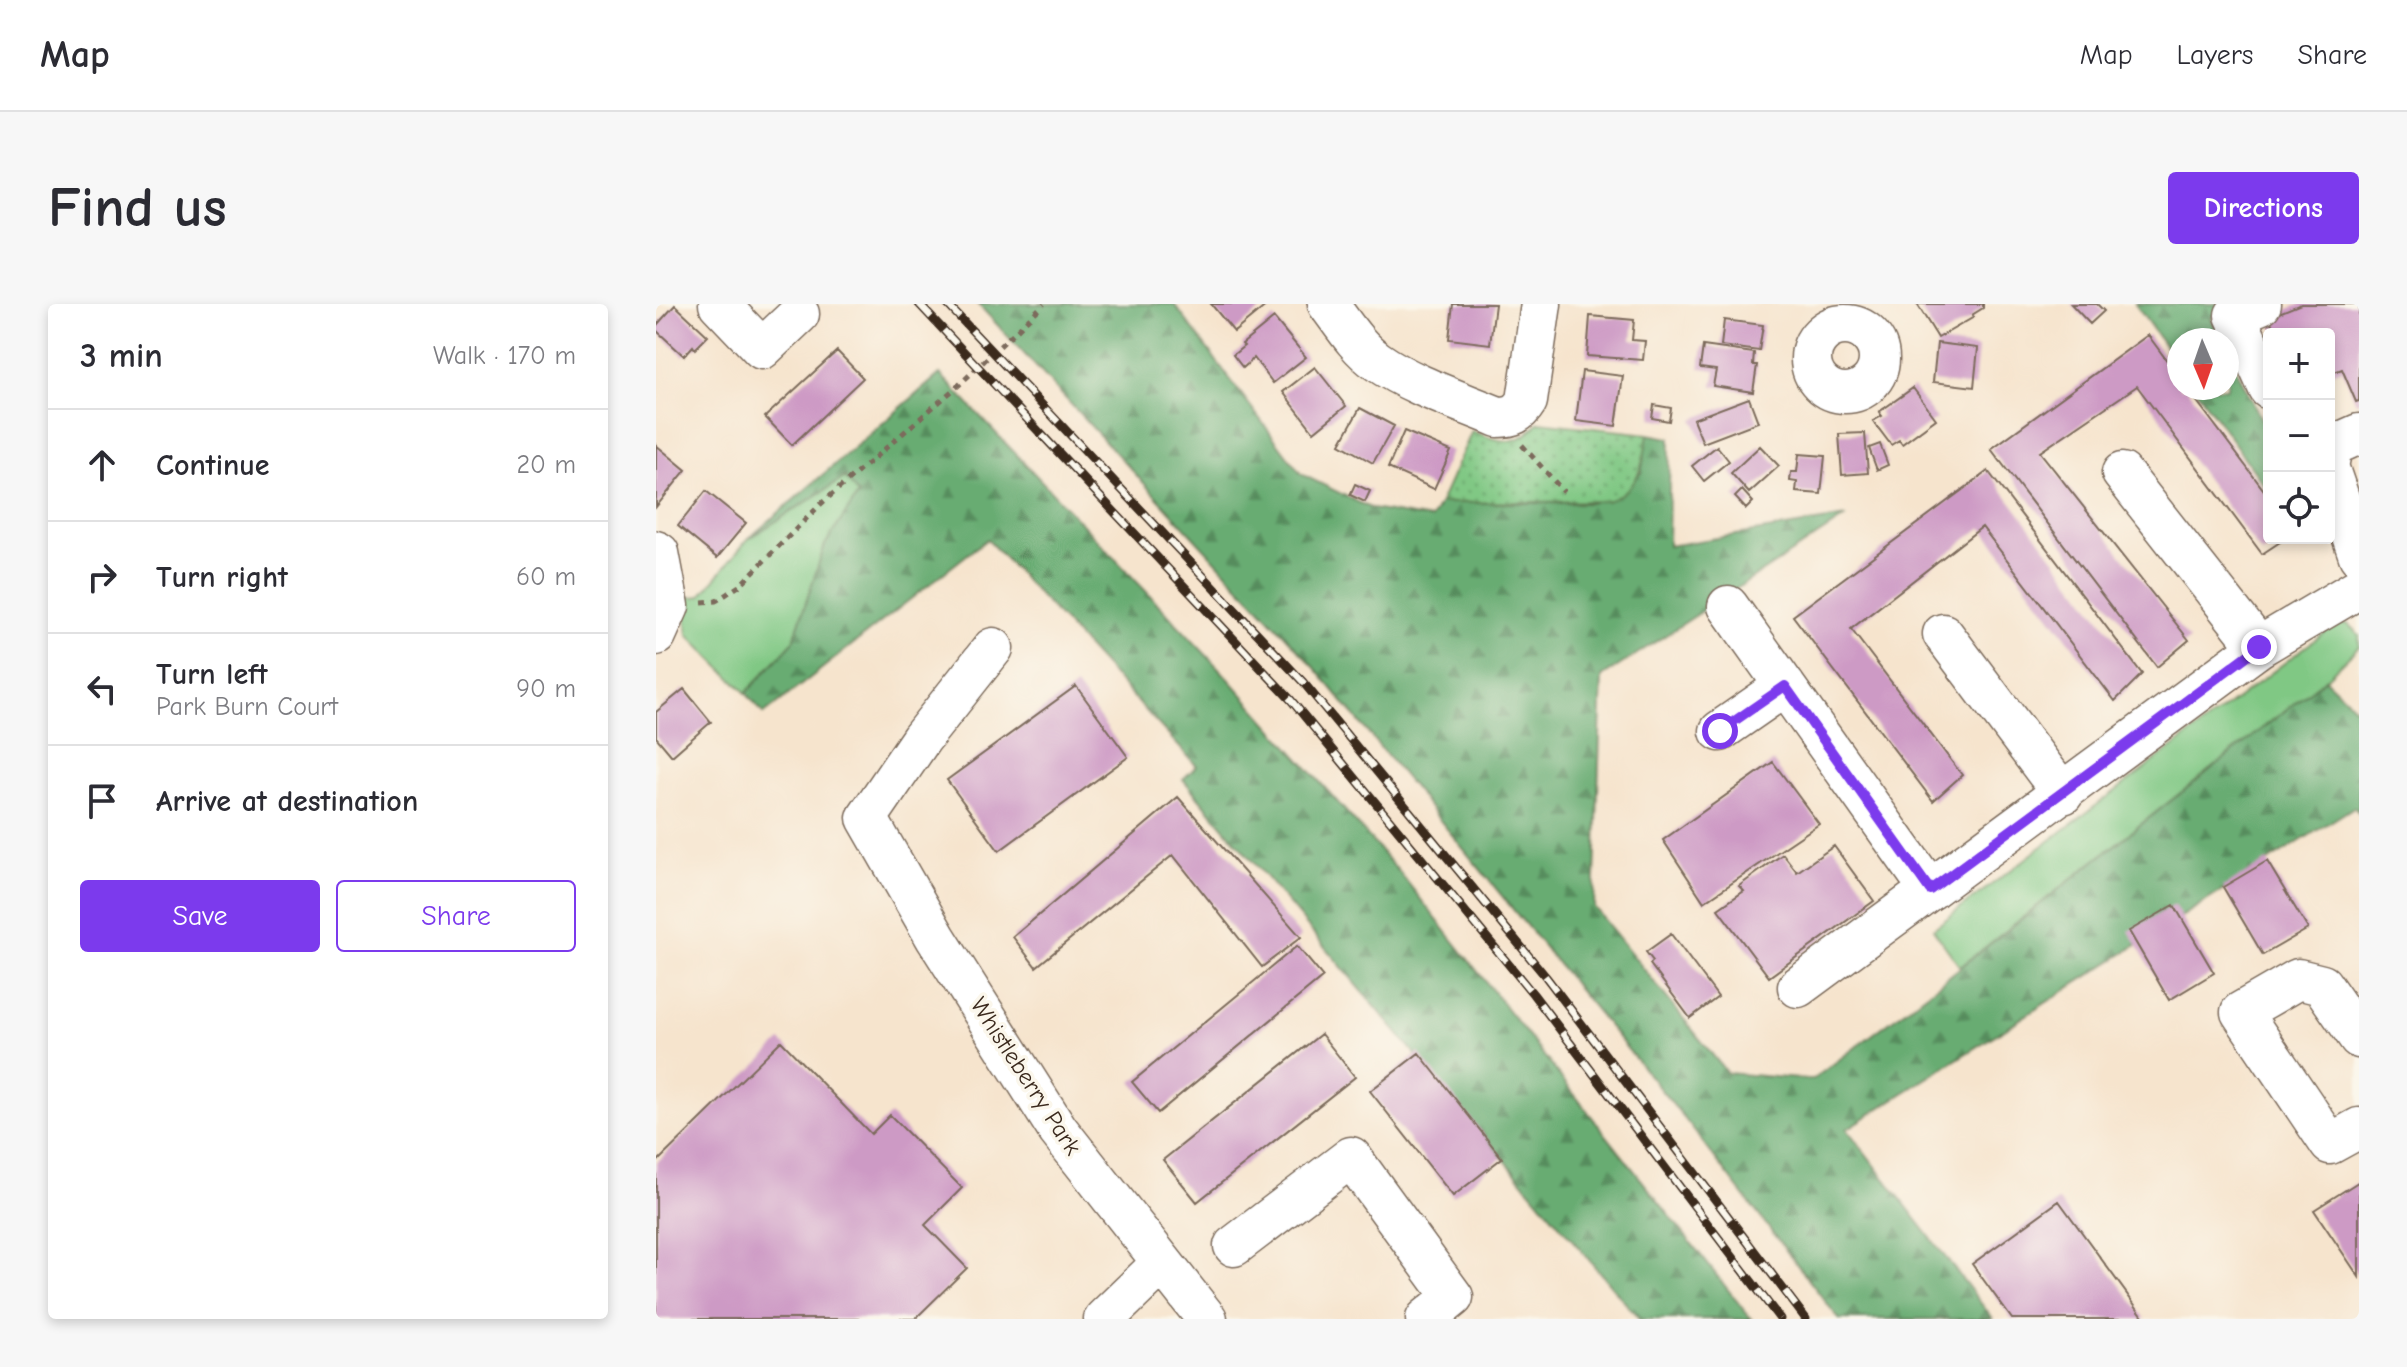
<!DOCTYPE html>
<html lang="en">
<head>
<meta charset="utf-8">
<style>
  :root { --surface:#fff; --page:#f7f7f7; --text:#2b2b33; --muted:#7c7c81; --line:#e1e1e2; --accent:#7c3aed }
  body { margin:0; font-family:"Comic Neue",sans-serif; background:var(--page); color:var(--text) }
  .controls { position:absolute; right:24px; top:24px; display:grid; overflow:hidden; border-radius:8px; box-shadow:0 4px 12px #0003 }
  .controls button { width:72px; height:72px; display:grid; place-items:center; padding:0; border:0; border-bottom:2px solid var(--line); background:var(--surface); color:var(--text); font:40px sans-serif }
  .compass { position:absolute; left:1511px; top:24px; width:72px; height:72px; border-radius:50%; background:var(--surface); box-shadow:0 4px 12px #0003; rotate:178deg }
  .stop { position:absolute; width:24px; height:24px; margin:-18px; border:6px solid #7c3aed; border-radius:50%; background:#fff }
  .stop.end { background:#7c3aed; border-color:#fff; box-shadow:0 2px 8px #0008 }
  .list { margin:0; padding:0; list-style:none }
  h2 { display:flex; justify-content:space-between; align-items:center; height:104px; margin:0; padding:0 32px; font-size:34px }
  h2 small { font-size:26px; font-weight:400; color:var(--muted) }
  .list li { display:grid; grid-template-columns:52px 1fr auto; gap:24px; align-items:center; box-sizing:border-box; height:112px; padding:0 32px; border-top:2px solid var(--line) }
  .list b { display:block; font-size:30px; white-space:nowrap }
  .list p { margin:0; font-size:26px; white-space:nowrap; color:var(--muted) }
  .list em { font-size:26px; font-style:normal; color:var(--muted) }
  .actions { display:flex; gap:16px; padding:24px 32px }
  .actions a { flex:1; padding:18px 0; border:2px solid var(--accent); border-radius:8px; text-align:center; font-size:28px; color:var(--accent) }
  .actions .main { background:var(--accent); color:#fff }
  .icon { flex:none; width:44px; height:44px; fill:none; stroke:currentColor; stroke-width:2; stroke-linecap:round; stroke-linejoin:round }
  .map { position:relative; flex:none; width:1703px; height:1015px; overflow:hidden; border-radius:8px }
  header { display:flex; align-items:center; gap:48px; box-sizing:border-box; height:112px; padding:0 40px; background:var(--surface); border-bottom:2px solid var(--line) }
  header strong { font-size:38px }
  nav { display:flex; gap:44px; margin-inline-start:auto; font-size:28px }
  .intro { display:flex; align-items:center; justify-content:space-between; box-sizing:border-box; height:192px; padding:0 48px }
  h1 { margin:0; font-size:56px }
  .button { padding:20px 36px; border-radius:8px; background:var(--accent); color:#fff; font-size:28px; font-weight:700 }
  main { display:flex; gap:48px; padding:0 48px }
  aside { flex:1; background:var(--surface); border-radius:8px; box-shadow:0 4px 12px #0003 }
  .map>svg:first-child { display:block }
  .green { fill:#80c884; stroke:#5e7951; stroke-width:2 }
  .forest { fill:url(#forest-firs); stroke:#526b48; stroke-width:2 }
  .park { fill:url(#park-dots); stroke:#5e7951; stroke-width:2 }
  .building { fill:#cd9ac5 }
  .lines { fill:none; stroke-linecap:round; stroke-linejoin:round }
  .minor-casing { stroke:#7c6b5b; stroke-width:43 }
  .path { stroke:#7c6b5b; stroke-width:5; stroke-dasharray:6 6; stroke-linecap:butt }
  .minor { stroke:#fff; stroke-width:40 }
  .rail-casing { stroke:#3b2a1e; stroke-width:9 }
  .rail { stroke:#fbf7ec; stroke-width:6; stroke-dasharray:18; stroke-linecap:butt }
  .route { stroke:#7c3aed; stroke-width:10 }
  .labels { text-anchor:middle; stroke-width:7; stroke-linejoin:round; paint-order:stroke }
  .street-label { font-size:24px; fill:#3b2a1e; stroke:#fbf7ec }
</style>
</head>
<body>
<header>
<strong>Map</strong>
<nav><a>Map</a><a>Layers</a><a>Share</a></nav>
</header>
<div class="intro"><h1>Find us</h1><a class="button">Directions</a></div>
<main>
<aside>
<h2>3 min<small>Walk · 170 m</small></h2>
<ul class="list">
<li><svg class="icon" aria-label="ahead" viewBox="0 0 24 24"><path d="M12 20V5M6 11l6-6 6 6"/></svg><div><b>Continue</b></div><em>20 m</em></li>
<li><svg class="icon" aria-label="right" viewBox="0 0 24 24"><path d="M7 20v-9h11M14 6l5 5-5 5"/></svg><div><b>Turn right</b></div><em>60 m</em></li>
<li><svg class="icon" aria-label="left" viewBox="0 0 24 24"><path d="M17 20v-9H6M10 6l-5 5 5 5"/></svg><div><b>Turn left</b><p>Park Burn Court</p></div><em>90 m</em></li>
<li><svg class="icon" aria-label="arrive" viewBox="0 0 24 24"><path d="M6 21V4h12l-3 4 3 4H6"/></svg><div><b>Arrive at destination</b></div></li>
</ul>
<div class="actions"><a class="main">Save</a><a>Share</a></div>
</aside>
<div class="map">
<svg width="1703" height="1015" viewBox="0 0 1703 1015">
  <defs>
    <pattern id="forest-firs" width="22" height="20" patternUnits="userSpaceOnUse" patternTransform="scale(2)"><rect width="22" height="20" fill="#68ac72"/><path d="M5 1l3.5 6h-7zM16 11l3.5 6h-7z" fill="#578c5d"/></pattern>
    <pattern id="park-dots" width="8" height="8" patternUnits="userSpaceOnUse" patternTransform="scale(2)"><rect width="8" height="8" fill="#80c884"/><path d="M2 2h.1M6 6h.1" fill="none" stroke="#6aa36b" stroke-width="1.8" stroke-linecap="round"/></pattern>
  </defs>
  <rect width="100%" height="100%" fill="#fbf7ec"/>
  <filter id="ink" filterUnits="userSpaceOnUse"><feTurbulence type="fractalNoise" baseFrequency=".0125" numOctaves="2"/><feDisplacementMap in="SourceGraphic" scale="16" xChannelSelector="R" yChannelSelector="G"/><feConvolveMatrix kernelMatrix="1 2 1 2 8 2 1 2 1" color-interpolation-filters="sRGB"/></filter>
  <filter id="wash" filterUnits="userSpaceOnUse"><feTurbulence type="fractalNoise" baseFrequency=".006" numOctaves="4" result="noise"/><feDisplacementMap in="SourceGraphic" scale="32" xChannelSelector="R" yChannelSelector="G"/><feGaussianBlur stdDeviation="1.8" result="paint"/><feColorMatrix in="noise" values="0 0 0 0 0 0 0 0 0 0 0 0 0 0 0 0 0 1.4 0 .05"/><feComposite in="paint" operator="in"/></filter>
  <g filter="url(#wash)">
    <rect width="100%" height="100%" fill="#f6e4cd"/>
    <path class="green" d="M190,173L202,191L169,241L137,338L90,389L32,331L28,294L45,292L92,235Z
      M1681,319L1692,320L1703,331V342L1669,375L1304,663L1277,625Z"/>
    <path class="forest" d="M322,0H518L645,170L716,205L775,215L784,199H935L985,169L992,130L1014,134L1012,242L1190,213L946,373L938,603L1071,769L1156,776L1273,688L1669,375L1703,407V509L1698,503L1191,825L1337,1015H1183L1028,814L660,365Z
      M1479,0H1582L1555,14L1566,36H1523V62Z
      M1571,46L1613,131V188L1539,84H1571Z
      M284,70L574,376L744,569L1095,1015H983L527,475L541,462L331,235L108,410L90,389L137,338L169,241L202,191L189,173L92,235Z"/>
    <path class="park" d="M883,118L992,130C987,161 983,186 951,197L784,199L816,127C846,138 860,145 883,118Z"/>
    <g id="blocks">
      <path class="building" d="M555,0H612L578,28Z
        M797,0H839L834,40L793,35Z
        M1261,0H1327V4L1316,11L1318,13L1282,34Z
        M1415,0H1441L1448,7L1434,20Z
        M1645,0H1703V97L1700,98L1686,65L1673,70V30H1620L1613,13Z
        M19,1L52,32L39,45L37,42L28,52L0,26V22Z
        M934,12L978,16L976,36L989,37L987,56L931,52Z
        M618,14L650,53L617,79L598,54L587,64L577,51L588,42L586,40Z
        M1068,16L1107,21L1103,47L1065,42Z
        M1492,31L1523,73V84H1531L1613,193V234H1630L1606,250L1481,82L1384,148L1533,336L1501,363L1335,145Z
        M1281,39L1322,44L1318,83L1277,78Z
        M1047,42L1098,49L1097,61H1101L1097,88L1057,82L1060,66L1044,64Z
        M181,47L207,74L136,141L109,113Z
        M659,63L690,102L658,128L627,88Z
        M926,67L967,72L960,122L920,117Z
        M1257,84L1280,115L1246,140L1243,136L1235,141L1217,117L1226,112L1223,108Z
        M1093,94L1102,118L1047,139L1037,115Z
        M998,101L1015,104L1013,117L996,114Z
        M704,104L738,122L717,159L684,140Z
        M748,127L795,147L778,185L732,164Z
        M1209,129L1212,169L1186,171L1183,130Z
        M1224,140L1232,161L1221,166L1213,144Z
        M0,141L30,166L0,203Z
        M1061,142L1073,157L1048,177L1036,162Z
        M1104,142L1123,162L1093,189L1075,169Z
        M1143,150L1169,152L1165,190L1140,188L1141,178L1134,177L1135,168H1141Z
        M1332,167L1486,370L1459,397L1326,223L1195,325L1306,471L1277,497L1137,312Z
        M699,180L714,187L709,198L694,191Z
        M1086,186L1097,198L1090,205L1079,193Z
        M50,187L90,219L61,254L22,222Z
        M420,382L472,453L343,547L291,476Z
        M28,385L55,418L16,452L0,433V408Z
        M1117,458L1163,520L1048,598L1007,536Z
        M522,493L645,633L606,663L517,551L380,663L357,633Z
        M1178,542L1218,597L1113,673L1062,605L1088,587L1083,582L1127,550L1141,568Z
        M1611,557L1652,625L1607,651L1567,583Z
        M1518,601L1558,669L1513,696L1473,627Z
        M1015,630L1062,693L1034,714L994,660L997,657L990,648Z
        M641,642L667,673L502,809L476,778Z
        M665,730L699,773L541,898L507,856Z
        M125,737L215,830L234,811L306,884L269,921L311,964L259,1015H0V859Z
        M763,749L846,854L797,892L714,787Z
        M1702,878L1703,879V973L1658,906Z
        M1403,897L1489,1015H1356L1316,960Z"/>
    </g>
  </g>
  <g filter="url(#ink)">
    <use href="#blocks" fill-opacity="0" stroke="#7c6b5b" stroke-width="2"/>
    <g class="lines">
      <g class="minor-casing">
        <path id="minor" d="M63,0L106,45L143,10
          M672,0C687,20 701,43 721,57C755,81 804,97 842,113C856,113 863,110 871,97L885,0
          M1605,0L1579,11L1613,85
          M1155 55a34 34 0 1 1 68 0a34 34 0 1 1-68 0Z
          M1673,158L1676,142L1703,130
          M1673,165L1703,252
          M1466,169L1603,343
          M0,247L3,249L13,302L0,331
          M1072,302L1274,586
          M1287,330L1407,490
          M337,344L265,435L211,514L280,634L402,826L551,1015
          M1064,427L1129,382
          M1142,683L1603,343L1703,284
          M1703,734L1666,681L1642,675L1585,708L1674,840L1703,824
          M578,942L695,853L797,993L770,1015
          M448,1015L506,959"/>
      </g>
      <path class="path" d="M866,141L908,188
        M46,298L60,297L83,282L166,199L304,80L388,0"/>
      <use href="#minor" class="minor"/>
      <g class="rail-casing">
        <path id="rail" d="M263,0L635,396L877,690L1124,1015
          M291,0L647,378L890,673L1150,1015"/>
      </g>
      <use href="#rail" class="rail"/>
    </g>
  </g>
  <g class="lines" filter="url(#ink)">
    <path class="route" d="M1064,427L1129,382L1274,586L1603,343"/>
  </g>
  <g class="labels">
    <g class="street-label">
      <text transform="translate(370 772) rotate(57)" y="8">Whistleberry Park</text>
    </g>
  </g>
</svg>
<div class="controls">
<button>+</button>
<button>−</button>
<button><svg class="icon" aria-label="locate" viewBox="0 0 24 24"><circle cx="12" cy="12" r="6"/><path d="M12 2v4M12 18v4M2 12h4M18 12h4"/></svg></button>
</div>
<svg class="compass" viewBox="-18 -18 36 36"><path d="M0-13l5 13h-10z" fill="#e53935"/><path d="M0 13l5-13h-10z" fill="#7c7c81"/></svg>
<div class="stop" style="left:1064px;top:427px"></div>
<div class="stop end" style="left:1603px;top:343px"></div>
</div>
</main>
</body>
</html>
